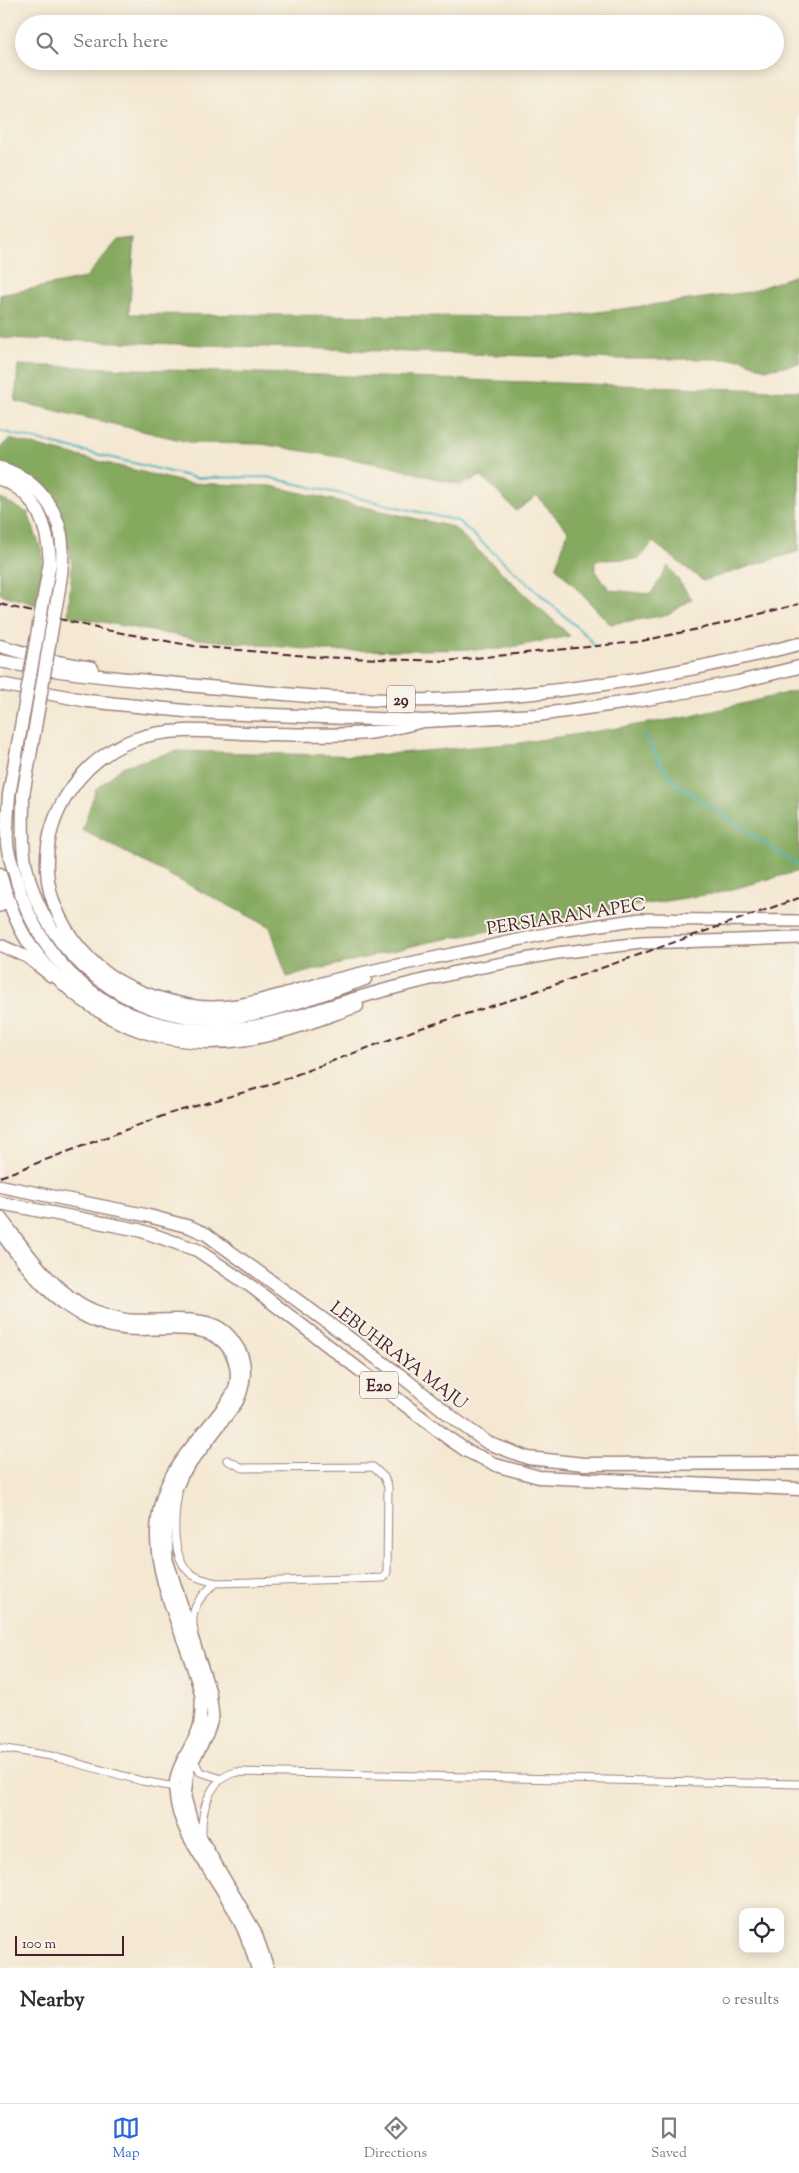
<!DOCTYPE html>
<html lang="en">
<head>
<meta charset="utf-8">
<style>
  :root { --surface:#fff; --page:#f7f7f7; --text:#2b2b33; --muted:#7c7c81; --line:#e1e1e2; --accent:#2563eb }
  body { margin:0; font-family:"Sorts Mill Goudy",serif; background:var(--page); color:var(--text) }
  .controls { position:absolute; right:15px; bottom:15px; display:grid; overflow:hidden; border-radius:10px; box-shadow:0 2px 12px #0003 }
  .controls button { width:45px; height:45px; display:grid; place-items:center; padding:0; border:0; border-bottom:1px solid var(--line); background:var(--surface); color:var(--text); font:25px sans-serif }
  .scale { position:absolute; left:15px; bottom:12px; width:109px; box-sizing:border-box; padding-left:5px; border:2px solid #4a1f2b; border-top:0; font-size:14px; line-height:18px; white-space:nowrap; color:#4a1f2b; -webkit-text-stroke:4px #f7f3e8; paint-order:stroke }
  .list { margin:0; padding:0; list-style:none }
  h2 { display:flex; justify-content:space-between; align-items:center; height:65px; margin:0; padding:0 20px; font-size:21px }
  h2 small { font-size:16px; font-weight:400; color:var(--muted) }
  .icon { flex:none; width:28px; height:28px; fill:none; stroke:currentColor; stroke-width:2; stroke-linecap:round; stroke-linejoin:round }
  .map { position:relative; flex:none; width:799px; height:1968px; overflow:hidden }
  .search { position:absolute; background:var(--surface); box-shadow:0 2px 12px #0003; left:15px; right:15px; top:15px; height:55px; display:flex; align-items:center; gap:12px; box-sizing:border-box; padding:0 18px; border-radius:28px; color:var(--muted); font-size:19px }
  .sheet { height:135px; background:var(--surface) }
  nav { display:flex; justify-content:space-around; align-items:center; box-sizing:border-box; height:70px; border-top:1px solid var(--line); background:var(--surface); font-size:14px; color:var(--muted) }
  nav a { display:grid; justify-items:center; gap:2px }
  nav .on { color:var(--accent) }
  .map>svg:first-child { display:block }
  .forest { fill:#84a95e; stroke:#676444 }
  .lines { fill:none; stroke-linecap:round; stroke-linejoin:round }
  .stream { stroke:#47b4c3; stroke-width:2 }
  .street-casing { stroke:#9f847e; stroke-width:9 }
  .primary-casing { stroke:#9f847e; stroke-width:14 }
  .highway-casing { stroke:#9f847e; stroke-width:15 }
  .street { stroke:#fff; stroke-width:7 }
  .primary { stroke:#fff; stroke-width:11 }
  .highway { stroke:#fff; stroke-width:12 }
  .rail { stroke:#4a1f2b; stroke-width:2; stroke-dasharray:8 4; stroke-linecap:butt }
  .highway-bridge-casing { stroke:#9f847e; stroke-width:15; stroke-linecap:butt }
  .highway-bridge { stroke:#fff; stroke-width:12 }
  .labels { text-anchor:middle; stroke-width:4; stroke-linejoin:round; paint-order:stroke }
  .shield { fill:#f7f3e8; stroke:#7e5f64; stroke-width:1 }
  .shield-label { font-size:16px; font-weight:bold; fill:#4a1f2b }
  .street-label { font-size:18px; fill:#4a1f2b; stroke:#f7f3e8 }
</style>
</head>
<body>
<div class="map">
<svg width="799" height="1968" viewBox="0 0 799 1968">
  <rect width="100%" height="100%" fill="#f7f3e8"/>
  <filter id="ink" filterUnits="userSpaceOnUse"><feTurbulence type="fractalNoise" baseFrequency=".02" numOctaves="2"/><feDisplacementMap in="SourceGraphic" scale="10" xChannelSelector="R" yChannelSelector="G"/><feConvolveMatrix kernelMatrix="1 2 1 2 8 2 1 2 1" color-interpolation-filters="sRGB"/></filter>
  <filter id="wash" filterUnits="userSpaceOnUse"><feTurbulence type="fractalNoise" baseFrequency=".0096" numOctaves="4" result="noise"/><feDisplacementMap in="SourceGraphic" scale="20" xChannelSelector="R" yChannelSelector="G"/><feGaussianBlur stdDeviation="1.12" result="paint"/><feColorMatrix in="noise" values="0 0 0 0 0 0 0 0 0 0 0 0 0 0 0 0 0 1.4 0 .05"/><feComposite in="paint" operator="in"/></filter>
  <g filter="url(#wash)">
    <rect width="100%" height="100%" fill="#f4e8d2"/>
    <path class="forest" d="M135,238L129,314L560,317L749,292L799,274V364L765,369L742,359H617L0,338V295L85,278L118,240Z
      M18,365L799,391V551L703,581L653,542L639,559L595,560V571L610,590L651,594L668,566L692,599L668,615L610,624L556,567L568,531L537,496L516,511L481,476L461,485L380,464L262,444L193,443L15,401Z
      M9,439L187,483L271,486L453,527L570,636L501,649L326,651L197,639L68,616L72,566L63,522L44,486L8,465L0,463V448Z
      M0,498L28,513L43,555L37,605L0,594Z
      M799,690V871L718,893L607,910L429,942L287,977L270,927L82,830L96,789L124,766L177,751L363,756L520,743L688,717Z"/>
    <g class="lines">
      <path class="stream" d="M0,431L196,478L267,477L458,521L588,637L594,646
        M644,733L663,768L678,785L799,866"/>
    </g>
  </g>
  <g filter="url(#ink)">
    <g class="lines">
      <g class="street-casing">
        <path id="street" d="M178,1493C174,1517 170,1555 190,1573C197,1579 207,1580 216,1583L384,1578L387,1572L388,1487L384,1477L373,1467L243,1468L227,1460
          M194,1631C189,1609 200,1596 216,1583
          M0,1748L51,1756L142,1781L175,1787
          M194,1760L200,1772L222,1779
          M202,1836C201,1812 208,1779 236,1772L799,1784"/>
      </g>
      <g class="primary-casing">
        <path id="primary" d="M0,897V906
          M0,945L27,957L51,976
          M400,965L555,932L640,919L799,921
          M471,969L557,953L641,943L799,938
          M0,1217C27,1251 52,1292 93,1310C104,1314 118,1319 130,1320C156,1322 198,1314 220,1328C230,1334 234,1342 240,1351C248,1366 244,1388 237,1402L182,1475L169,1506L166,1532L167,1560L210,1692L213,1716L207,1735L188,1770L185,1797L192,1823L255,1931L268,1968
          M0,1232C25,1265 49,1301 88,1318C100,1324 115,1328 128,1329C160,1332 210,1318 230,1351C236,1361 238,1375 235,1387C229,1407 188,1446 175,1469C128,1547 183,1619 201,1696C201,1708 202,1719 198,1730C191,1749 174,1768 175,1790C176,1829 206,1862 225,1895C239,1917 250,1943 257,1968"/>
      </g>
      <g class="highway-casing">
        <path id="highway" d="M0,646L57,662L92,668
          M0,661C65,674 131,679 197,686C274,693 353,702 431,700C556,696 679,675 799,644
          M0,684L88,701L195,712L424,721L537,715L636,701L738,682L799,667
          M9,795C8,811 6,828 7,844C8,854 12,864 15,874C42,981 134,1043 244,1028C284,1023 323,1008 361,997C397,986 434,978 471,969
          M23,795C23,819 21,844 26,867C46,957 130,1023 223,1018C268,1015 322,994 365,979
          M0,874C8,900 18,931 36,953C88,1021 162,1052 248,1039C285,1033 321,1018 357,1006
          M400,965C370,971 342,978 313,986C272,997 230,1014 187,1005C151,998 113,984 88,957C66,935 48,901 47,870C44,813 82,758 136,739C176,724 231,734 273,734C304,735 336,736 367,733C386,731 405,725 424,721
          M0,1186L145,1215L190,1227L206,1234L400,1375L457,1421L488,1443L528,1458L584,1464L799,1463
          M0,1203L139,1230L197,1250L252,1287L448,1438L467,1451L499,1466L539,1477L799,1489"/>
      </g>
      <use href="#street" class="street"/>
      <use href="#primary" class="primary"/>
      <use href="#highway" class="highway"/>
      <path class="rail" d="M0,604L100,629L194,646L319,657L445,661L637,642L717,625L799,604
        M0,1177L168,1114L266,1086L418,1029L517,998L799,898"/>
      <g class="highway-bridge-casing">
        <path id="highway-bridge" d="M0,468C31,476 55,503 61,535C66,566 56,602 51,633C42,687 33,741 23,795
          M0,479C37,492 48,526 50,562L9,795"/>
      </g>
      <use href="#highway-bridge" class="highway-bridge"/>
    </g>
  </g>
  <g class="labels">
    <g class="shield">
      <rect x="387" y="685.5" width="28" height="27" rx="4"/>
      <rect x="360" y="1371.5" width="38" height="27" rx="4"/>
    </g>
    <g class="shield-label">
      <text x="401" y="705">29</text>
      <text x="379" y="1391">E20</text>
    </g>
    <g class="street-label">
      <text transform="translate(566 916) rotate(-9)" y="6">PERSIARAN APEC</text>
      <text transform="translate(399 1355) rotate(37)" y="6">LEBUHRAYA MAJU</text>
    </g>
  </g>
</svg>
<div class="controls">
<button><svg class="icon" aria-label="locate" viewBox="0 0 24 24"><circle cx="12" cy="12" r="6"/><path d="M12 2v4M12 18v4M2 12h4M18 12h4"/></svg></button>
</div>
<div class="scale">100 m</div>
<div class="search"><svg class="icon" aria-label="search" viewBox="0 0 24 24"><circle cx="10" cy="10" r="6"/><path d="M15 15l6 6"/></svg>Search here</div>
</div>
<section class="sheet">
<h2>Nearby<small>0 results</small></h2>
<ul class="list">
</ul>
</section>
<nav>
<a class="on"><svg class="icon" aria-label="map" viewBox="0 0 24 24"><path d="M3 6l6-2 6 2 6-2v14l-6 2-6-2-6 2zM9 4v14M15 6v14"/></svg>Map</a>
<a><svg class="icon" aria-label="directions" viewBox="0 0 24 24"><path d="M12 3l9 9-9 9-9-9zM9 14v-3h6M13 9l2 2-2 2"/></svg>Directions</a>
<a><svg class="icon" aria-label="saved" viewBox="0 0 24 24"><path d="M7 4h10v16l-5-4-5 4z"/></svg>Saved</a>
</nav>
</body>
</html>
